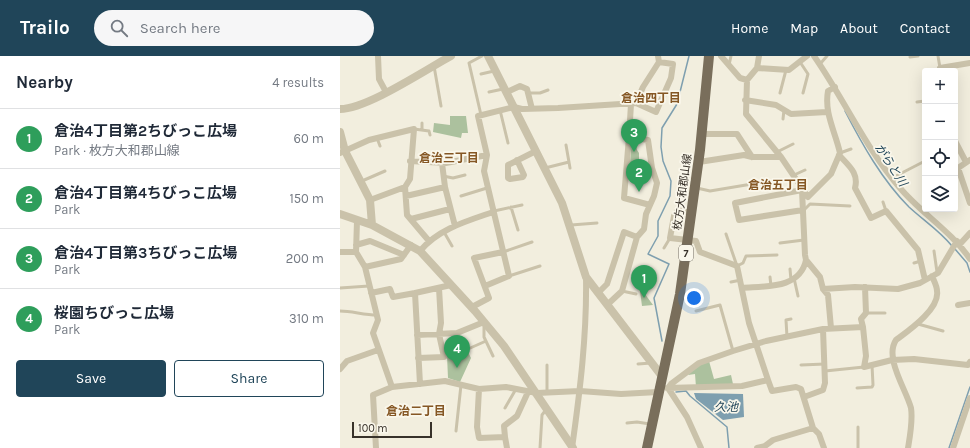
<!DOCTYPE html>
<html lang="en">
<head>
<meta charset="utf-8">
<style>
  :root { --surface:#fff; --page:#f6f6f7; --text:#1f2937; --muted:#747a83; --line:#e0e1e3; --accent:#204559 }
  body { margin:0; font-family:Karla,"Noto Sans JP",sans-serif; background:var(--page); color:var(--text) }
  .controls { position:absolute; right:12px; top:12px; display:grid; overflow:hidden; border-radius:4px; box-shadow:0 4px 16px #0002 }
  .controls button { width:36px; height:36px; display:grid; place-items:center; padding:0; border:0; border-bottom:1px solid var(--line); background:var(--surface); color:var(--text); font:20px sans-serif }
  .scale { position:absolute; left:12px; bottom:10px; width:80px; box-sizing:border-box; padding-left:4px; border:2px solid #38322a; border-top:0; font-size:11px; line-height:14px; white-space:nowrap; color:#38322a; -webkit-text-stroke:3px #faf7eb; paint-order:stroke }
  .you { position:absolute; left:354px; top:242px; width:14px; height:14px; margin:-10px; border:3px solid #fff; border-radius:50%; background:#1a73e8; box-shadow:0 0 0 6px #1a73e833 }
  .badge { display:grid; place-items:center; width:26px; height:26px; border-radius:50%; background:var(--accent); color:#fff; font-size:13px; font-weight:700 }
  .pin { position:absolute; translate:-50% -33px; filter:drop-shadow(0 1px 2px #0008) }
  .pin::after { content:''; position:absolute; top:21px; width:14px; height:12px; background:inherit; clip-path:polygon(0 0,100% 0,50% 100%) }
  .list { margin:0; padding:0; list-style:none }
  h2 { display:flex; justify-content:space-between; align-items:center; height:52px; margin:0; padding:0 16px; font-size:17px }
  h2 small { font-size:13px; font-weight:400; color:var(--muted) }
  .list li { display:grid; grid-template-columns:26px 1fr auto; gap:12px; align-items:center; box-sizing:border-box; height:60px; padding:0 16px; border-top:1px solid var(--line) }
  .list b { display:block; font-size:15px; white-space:nowrap }
  .list p { margin:0; font-size:13px; white-space:nowrap; color:var(--muted) }
  .list em { font-size:13px; font-style:normal; color:var(--muted) }
  .actions { display:flex; gap:8px; padding:12px 16px }
  .actions a { flex:1; padding:9px 0; border:1px solid var(--accent); border-radius:4px; text-align:center; font-size:14px; color:var(--accent) }
  .actions .main { background:var(--accent); color:#fff }
  .icon { flex:none; width:22px; height:22px; fill:none; stroke:currentColor; stroke-width:2; stroke-linecap:round; stroke-linejoin:round }
  .map { position:relative; flex:none; width:630px; height:392px; overflow:hidden }
  header { display:flex; align-items:center; gap:24px; box-sizing:border-box; height:56px; padding:0 20px; background:var(--accent); color:#fff }
  header strong { font-size:19px }
  nav { display:flex; gap:22px; margin-inline-start:auto; font-size:14px }
  .search { width:280px; height:36px; background:var(--page); display:flex; align-items:center; gap:10px; box-sizing:border-box; padding:0 14px; border-radius:22px; color:var(--muted); font-size:15px }
  main { display:flex }
  aside { flex:1; background:var(--surface) }
  .map>svg:first-child { display:block }
  .green { fill:#acc19e }
  .water { fill:#7e9faf }
  .lines { fill:none; stroke-linecap:round; stroke-linejoin:round }
  .stream { stroke:#7e9faf; stroke-width:1.5 }
  .service { stroke:#cac2aa; stroke-width:3 }
  .minor { stroke:#cac2aa; stroke-width:6 }
  .tertiary { stroke:#cac2aa; stroke-width:8 }
  .primary { stroke:#796e5b; stroke-width:10 }
  .labels { text-anchor:middle; stroke-width:3.5; stroke-linejoin:round; paint-order:stroke }
  .shield { fill:#faf7eb; stroke:#726d64; stroke-width:1 }
  .shield-label { font-size:10px; font-weight:bold; fill:#38322a }
  .street-label { font-size:11px; fill:#38322a; stroke:#faf7eb }
  .neighbourhood-label { font-size:12px; font-weight:bold; fill:#855724; stroke:#faf7eb }
  .water-label { font-size:12px; font-style:italic; fill:#204559; stroke:#faf7eb }
</style>
</head>
<body>
<header>
<strong>Trailo</strong>
<div class="search"><svg class="icon" aria-label="search" viewBox="0 0 24 24"><circle cx="10" cy="10" r="6"/><path d="M15 15l6 6"/></svg>Search here</div>
<nav><a>Home</a><a>Map</a><a>About</a><a>Contact</a></nav>
</header>
<main>
<aside>
<h2>Nearby<small>4 results</small></h2>
<ul class="list">
<li><span class="badge" style="background:#2e9e5b">1</span><div><b>倉治4丁目第2ちびっこ広場</b><p>Park · 枚方大和郡山線</p></div><em>60 m</em></li>
<li><span class="badge" style="background:#2e9e5b">2</span><div><b>倉治4丁目第4ちびっこ広場</b><p>Park</p></div><em>150 m</em></li>
<li><span class="badge" style="background:#2e9e5b">3</span><div><b>倉治4丁目第3ちびっこ広場</b><p>Park</p></div><em>200 m</em></li>
<li><span class="badge" style="background:#2e9e5b">4</span><div><b>桜園ちびっこ広場</b><p>Park</p></div><em>310 m</em></li>
</ul>
<div class="actions"><a class="main">Save</a><a>Share</a></div>
</aside>
<div class="map">
<svg width="630" height="392" viewBox="0 0 630 392">
  <rect width="100%" height="100%" fill="#f2eede"/>
  <path class="green" d="M110,60H126L128,77H122L121,82L93,76L94,67L110,69Z
    M292,83H295L297,94L299,97V109L290,107Z
    M302,234L313,249L302,250L300,235Z
    M128,296L131,302L120,326L108,322L107,300Z
    M369,305L374,323L391,319L393,328L356,331L355,318L348,319L355,311Z"/>
  <path class="water" d="M354,337L403,338L404,361L383,364L356,343Z"/>
  <g class="lines">
    <path class="stream" d="M505,55C522,88 542,124 569,151C583,164 600,175 612,190
      M615,193L627,207L630,216
      M322,285L314,242L329,208L308,198L318,180V165L330,140L331,125L323,105L321,91L322,72L337,48L349,0
      M336,336L346,335L350,340L387,371L389,392
      M609,392L630,331"/>
    <path class="service" d="M598,0L600,12
      M570,1L578,0
      M460,6L468,18L463,37
      M480,8L487,0
      M389,9L391,0
      M94,10L101,50
      M141,18L154,15
      M149,36L163,33
      M188,37H200L208,34
      M440,37L446,14
      M577,46L585,45
      M160,54L168,87
      M141,59L129,7L142,0
      M443,63L444,54
      M74,73L89,75L90,79
      M82,74V67
      M37,82L40,90
      M226,89L230,112
      M437,96L453,88
      M500,97L511,93
      M205,112L229,106
      M454,119L465,114
      M103,120L113,122L125,119
      M552,122L583,106
      M22,125L45,115
      M357,132L370,135L424,126
      M121,140L147,132
      M543,146L546,155
      M171,151L178,174
      M464,154L470,148L510,150
      M154,155L182,149
      M231,169L257,167
      M104,176L112,190
      M386,178L397,210L403,207L406,200L437,199
      M440,187L464,184
      M324,192L330,182
      M594,195L597,216
      M163,196L192,186
      M574,207L581,205
      M450,213L451,224
      M169,220L200,210
      M430,221L431,230
      M454,222L458,240
      M391,226L401,224
      M0,232L29,230
      M282,235L296,238
      M0,255C12,255 24,259 37,259
      M356,255L380,249L393,295
      M526,257H545
      M144,268V281L153,300
      M578,268L603,275
      M112,277L116,294
      M447,281L446,264L451,263
      M128,293L146,285
      M298,308L311,307
      M461,309L485,308
      M485,315L524,311
      M517,332L532,331L533,329L532,309
      M207,336V309
      M165,352L176,333
      M287,367L297,366L310,368
      M116,375L121,329
      M200,392L202,359L205,355
      M518,392V371"/>
    <path class="minor" d="M38,0L39,23L46,36
      M381,0L400,22L407,24L417,12L449,14L467,0
      M474,0C504,43 526,93 560,132C582,158 611,175 630,203
      M417,12L419,0
      M601,15L600,12L630,7
      M407,24L406,58L441,101L468,141L491,118L500,97C495,75 484,57 488,35L495,31
      M167,36L180,30L187,33L192,53
      M405,44L436,49L451,58L487,56
      M296,47L316,56L331,22L333,8L319,6
      M362,78H397L412,101
      M289,81L284,142L310,149
      M615,85L626,106
      M0,97L29,84L74,73L70,123L65,131L67,159L89,185
      M499,99C509,110 519,117 515,132L531,162L546,155L578,194L585,224
      M177,104L184,119L183,121L170,123L168,122V109L196,95
      M630,104L618,112L630,147
      M70,105L106,107L147,99
      M359,106L404,99L412,101H441
      M102,107L105,131L115,170
      M66,140L105,131
      M30,144L65,131
      M463,154L399,164L395,147L462,134L465,199L466,204L480,221L483,233L488,239L491,272
      M351,157L338,154L334,160L330,182L356,185L360,196L397,210L409,267L428,324
      M71,163L110,153
      M17,165L16,196L25,211L38,264L33,277L52,331
      M620,188L630,177
      M16,189L30,185L64,199
      M80,195C98,173 127,165 153,156
      M0,196H16
      M25,211L61,203L71,189
      M145,230L169,220L144,115L147,99L138,60L174,51L182,53L218,52L296,47L303,31L319,6L318,0
      M402,232C426,230 460,233 466,204
      M483,233L515,231L558,233L580,227L598,217L617,185
      M31,237L50,233L53,241L75,237
      M258,237L267,228L284,176L297,181
      M267,249L282,235L297,181L304,173L306,158L314,140L317,127L312,112L308,84L289,81L291,48
      M618,249L630,247
      M132,251L149,242L134,202L163,196
      M523,271L521,263L526,257L525,231
      M77,279L117,277L144,266
      M78,302L104,301L99,278L101,267L99,232
      M0,313L7,305L38,294
      M80,328L75,237L111,229
      M327,332L402,330L428,324L432,335L456,331L461,333L473,372L479,378L484,392
      M139,333L137,371L139,382L165,381L167,392
      M464,341L483,334L485,327L483,273
      M165,381L164,370L177,360L188,336
      M36,392L33,339L52,331L105,325L139,333L166,331L197,337L240,335L281,338L318,336
      M232,392C240,335 247,279 246,221
      M361,392L347,361L328,332L331,328L359,307L393,295L426,285L483,273L523,271L526,300L524,311L552,304L574,303L628,309L630,306
      M417,392L425,390L433,384L473,372
      M568,392C570,380 573,364 571,352C566,333 544,302 556,284C568,275 600,253 597,235C597,230 594,225 592,220
      M613,392L630,342"/>
    <path class="tertiary" d="M148,0L222,147L246,221L321,319
      M0,53C27,53 85,14 111,0
      M0,76L5,95L30,144L32,169L0,158
      M32,169L80,195L135,255L164,290L233,392"/>
    <path class="primary" d="M307,392L340,238L360,94L369,0"/>
  </g>
  <g class="labels">
    <rect class="shield" x="339" y="189" width="14" height="16" rx="3"/>
    <g class="shield-label">
      <text x="346" y="201">7</text>
    </g>
    <g class="street-label">
      <text transform="translate(342 136) rotate(-82)" y="4">枚方大和郡山線</text>
    </g>
    <g class="neighbourhood-label">
      <text x="311" y="46">倉治四丁目</text>
      <text x="109" y="106">倉治三丁目</text>
      <text x="438" y="133">倉治五丁目</text>
      <text x="76" y="359">倉治二丁目</text>
    </g>
    <g class="water-label">
      <text transform="translate(551 109) rotate(57)" y="4">がらと川</text>
      <text x="386" y="355">久池</text>
    </g>
  </g>
</svg>
<div class="controls">
<button>+</button>
<button>−</button>
<button><svg class="icon" aria-label="locate" viewBox="0 0 24 24"><circle cx="12" cy="12" r="6"/><path d="M12 2v4M12 18v4M2 12h4M18 12h4"/></svg></button>
<button><svg class="icon" aria-label="layers" viewBox="0 0 24 24"><path d="M12 4l9 5-9 5-9-5zM3 14l9 5 9-5"/></svg></button>
</div>
<div class="scale">100 m</div>
<div class="you"></div>
<div class="pin badge" style="left:304px;top:242px;background:#2e9e5b">1</div>
<div class="pin badge" style="left:299px;top:136px;background:#2e9e5b">2</div>
<div class="pin badge" style="left:294px;top:96px;background:#2e9e5b">3</div>
<div class="pin badge" style="left:117px;top:312px;background:#2e9e5b">4</div>
</div>
</main>
</body>
</html>
